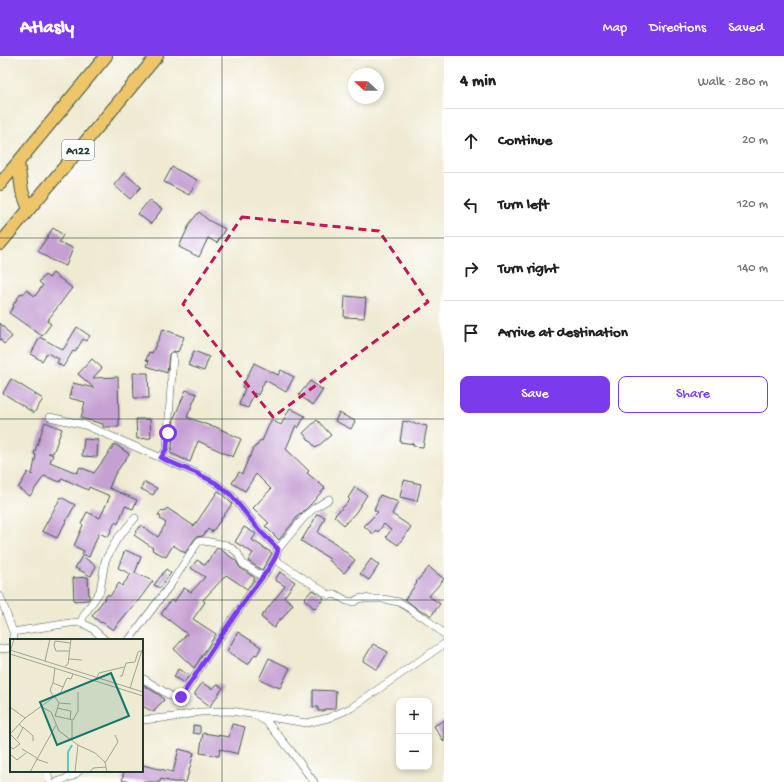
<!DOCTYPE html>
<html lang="en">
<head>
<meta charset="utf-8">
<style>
  :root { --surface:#fff; --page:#f6f6f6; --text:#202124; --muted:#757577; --line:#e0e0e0; --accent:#7c3aed }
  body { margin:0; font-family:"Gochi Hand",sans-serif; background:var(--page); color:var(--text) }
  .controls { position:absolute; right:12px; bottom:12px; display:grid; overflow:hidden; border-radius:8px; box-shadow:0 2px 6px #0003 }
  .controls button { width:36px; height:36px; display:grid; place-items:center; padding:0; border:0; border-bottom:1px solid var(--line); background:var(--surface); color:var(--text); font:20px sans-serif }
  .compass { position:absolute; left:348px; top:12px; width:36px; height:36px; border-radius:50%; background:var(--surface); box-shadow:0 2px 6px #0003; rotate:292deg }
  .stop { position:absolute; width:12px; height:12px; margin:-9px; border:3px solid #7c3aed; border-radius:50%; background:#fff }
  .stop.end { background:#7c3aed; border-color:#fff; box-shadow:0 1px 4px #0008 }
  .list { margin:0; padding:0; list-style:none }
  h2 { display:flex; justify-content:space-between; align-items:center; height:52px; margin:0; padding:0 16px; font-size:17px }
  h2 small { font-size:13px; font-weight:400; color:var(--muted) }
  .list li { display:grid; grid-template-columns:26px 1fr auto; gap:12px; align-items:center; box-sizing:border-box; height:64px; padding:0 16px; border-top:1px solid var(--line) }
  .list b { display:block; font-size:15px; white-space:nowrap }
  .list em { font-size:13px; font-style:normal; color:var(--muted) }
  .actions { display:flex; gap:8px; padding:12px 16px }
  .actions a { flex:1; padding:9px 0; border:1px solid var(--accent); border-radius:8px; text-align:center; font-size:14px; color:var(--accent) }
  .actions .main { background:var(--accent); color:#fff }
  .icon { flex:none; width:22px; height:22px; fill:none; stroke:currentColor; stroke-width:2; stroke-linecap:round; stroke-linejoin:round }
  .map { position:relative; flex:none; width:444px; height:726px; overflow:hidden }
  header { display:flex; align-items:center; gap:24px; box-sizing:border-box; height:56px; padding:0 20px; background:var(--accent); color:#fff }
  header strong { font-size:19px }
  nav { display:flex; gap:22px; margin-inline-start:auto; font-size:14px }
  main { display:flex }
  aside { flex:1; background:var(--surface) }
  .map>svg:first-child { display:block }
  .building { fill:#c6a0d3 }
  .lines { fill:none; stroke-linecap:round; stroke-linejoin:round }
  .minor-casing { stroke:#3e574c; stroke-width:8 }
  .trunk-casing { stroke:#3e574c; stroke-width:14 }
  .minor { stroke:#fff; stroke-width:7 }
  .trunk { stroke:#eec569; stroke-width:12 }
  .route { stroke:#7c3aed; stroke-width:5 }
  .marked { fill:none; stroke:#c2185b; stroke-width:3; stroke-dasharray:8 5; stroke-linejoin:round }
  .grid { fill:none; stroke:#1f3d34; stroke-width:1; stroke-opacity:0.55 }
  .labels { text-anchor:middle; stroke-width:4; stroke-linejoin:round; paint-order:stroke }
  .shield { fill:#fff; stroke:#627771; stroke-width:1 }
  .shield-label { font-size:12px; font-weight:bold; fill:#1f3d34 }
  .inset-river { fill:none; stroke:#5bc9cf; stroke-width:2 }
  .inset-road { fill:none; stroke:#9ca593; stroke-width:1 }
  .view { fill:#0f766e; fill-opacity:0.15; stroke:#0f766e; stroke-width:2 }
  .inset-edge { fill:none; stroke:#1f3d34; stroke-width:2 }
</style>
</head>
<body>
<header>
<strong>Atlasly</strong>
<nav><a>Map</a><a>Directions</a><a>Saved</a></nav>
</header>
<main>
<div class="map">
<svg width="444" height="726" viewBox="0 0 444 726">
  <rect width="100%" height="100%" fill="#fff"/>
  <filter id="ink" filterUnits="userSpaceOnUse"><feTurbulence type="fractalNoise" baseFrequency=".025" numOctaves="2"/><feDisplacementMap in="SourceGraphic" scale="8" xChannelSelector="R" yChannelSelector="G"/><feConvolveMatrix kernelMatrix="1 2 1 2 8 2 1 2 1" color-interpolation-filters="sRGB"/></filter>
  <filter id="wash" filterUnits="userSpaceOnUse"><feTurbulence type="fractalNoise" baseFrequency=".012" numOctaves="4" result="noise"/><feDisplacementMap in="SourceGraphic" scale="16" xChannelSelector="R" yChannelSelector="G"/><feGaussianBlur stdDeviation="0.9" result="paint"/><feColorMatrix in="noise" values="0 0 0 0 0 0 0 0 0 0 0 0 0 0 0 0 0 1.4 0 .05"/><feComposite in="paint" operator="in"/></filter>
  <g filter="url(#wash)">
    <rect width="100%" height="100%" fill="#efead2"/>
    <g id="blocks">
      <path class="building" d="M172,111L197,124L189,139L164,126Z
        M124,117L141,131L130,143L114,129Z
        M149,144L162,153L151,168L138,158Z
        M199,156L208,164L225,173L217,187L208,182L199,201L179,191L190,167Z
        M53,172L63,179L59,186L73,192L66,210L51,204L38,195Z
        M53,217L72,232L47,265L51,268L42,280L9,257L14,250L13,249L21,237L23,238L26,234L35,240L43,229L39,226L45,219L49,222Z
        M345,240L366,242L364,262L344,261Z
        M0,267L12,281L4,288L0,283Z
        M77,271L90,280L86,285L83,283L75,296L73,295L63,311L57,307L59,303L47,297L42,305L31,298L40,281L63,294Z
        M163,273L184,281L178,296L177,295L176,296L173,295L169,298L167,317L147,310L149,305L146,304L149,296L152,297Z
        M194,295L209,301L204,315L188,309Z
        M92,303L102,312L93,322L118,321L119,371H103V368L81,362L85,346L69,342L73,327L94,332L78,318Z
        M254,307L278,319L281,314L294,321L286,336L265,324L258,339L254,337L248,352L239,349L245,332L242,331Z
        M133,317H148L149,342H134Z
        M11,323L43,343L34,357L3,337Z
        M310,325L323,334L313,349L299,339Z
        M186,334L197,338L187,361L213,371L214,370L241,383L233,401L198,385L190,406L170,397L172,392L174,362Z
        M290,352L305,360L298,372L296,369L286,393L309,415L307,417L325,432L310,449L301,458L300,457L295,464L279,484L265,470L269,467L253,452L271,433L256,418L245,435L232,427L239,416L242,418L249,401H250L255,390H257L260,384L262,385L271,364L281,369Z
        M339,357L355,365L351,373L335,365Z
        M136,363H150L151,382L137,383Z
        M317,364L331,379L316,392L303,377Z
        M403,365L427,370L423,391L413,390L414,388L400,386Z
        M45,366L62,373L53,397H48L53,399L50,406L77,417L80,411L94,417L115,388L129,398L115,418L109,432L137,444L133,453L125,450L118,468L115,466L108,481L99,477L89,501L82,498L84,495L74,490L83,469L81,468L87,456L100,462L110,440L89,431L88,434L62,422L60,426L44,420L30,440L18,432L28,416L32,419L36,399L34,398Z
        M84,383L98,384L97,401L82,400Z
        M404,424L421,428L417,445L400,441Z
        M144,426L157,432L153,439L141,433Z
        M355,431L367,439L356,456L344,469L334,460L350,444L348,442Z
        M218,435L227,443L232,448L212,476L208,473L203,480L196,481L185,497L173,489L166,501L152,494L153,492L134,479L141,469L158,481L166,467L160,463L161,461L158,459L162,454L164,456L167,452L194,470Z
        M380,439L398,446L392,458L411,471L398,489L386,481L391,474L384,468L378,476L376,474L373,478L364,470L378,456L374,454Z
        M61,441L75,449L57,482L42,475Z
        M317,458L325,461L318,477L335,487L355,504L344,517L329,504L330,503L301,485L309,472H310Z
        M244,471L256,478L252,484L272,497L262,514L248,505L253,497L235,486Z
        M217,492L220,493L236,505L240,512L255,522L247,533L226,519L203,544L205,546L193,563L216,578L194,612L174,593L187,578L161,558L171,544L174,546L184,532L191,536L205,521L191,512L197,504L205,509Z
        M125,494L141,501L135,517L153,525L132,553L131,552L113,574L102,566L101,567L92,560L108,538L110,540L119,527L122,530L131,518L118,512Z
        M82,500L96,510L91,520L75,512Z
        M371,503L379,509L369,524L360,518Z
        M429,511L444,523L429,540L440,548L431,560L426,556L420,555L405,543L417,527L416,526Z
        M166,513L171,517L160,532L154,529Z
        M280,516L295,526L284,541L293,548L282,563H280L274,572L261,561L285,530L275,524Z
        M88,521L89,542L88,544L74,545L73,522Z
        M312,534L324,542L315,553L304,543Z
        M238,576L261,591L257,599L255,598L248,609L227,595Z
        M373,588L388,596L377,614L363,605Z
        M269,602L290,612L280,632L259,623Z
        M178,613L189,619L184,627L174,621Z
        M202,627L213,633L217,628L223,632L210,650L195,639V637Z
        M142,628L161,640L164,644L157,651L154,656L142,650Z
        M313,634L336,635L335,653H325L324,655H318V651H313Z
        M444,664V686L434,670Z
        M232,668L245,671L238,698L220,693L219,700L200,697L203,677L229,681Z
        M193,669L200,670V678L193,677Z
        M179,693L194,697L186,726H173L160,723V726H132L122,724L124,715H142V709L173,716Z"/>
    </g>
  </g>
  <g filter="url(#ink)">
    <use href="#blocks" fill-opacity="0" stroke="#3e574c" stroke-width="1"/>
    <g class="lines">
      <g class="minor-casing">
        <path id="minor" d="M50,361L85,369L196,417L216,427L231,439L260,475L278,493C277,505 256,529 249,539C225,573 203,607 181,641L174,642L142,622
          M161,402L167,392L173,300
          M278,493L302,464L313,453L329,443
          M274,503L329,539L335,538L347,545L354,546L358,543L363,542L370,543H383L399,546L409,552L418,559L424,561L444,578
          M0,540L13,576L14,584
          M81,566L84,559L100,535L105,505L117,483L135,462
          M13,576L70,567L81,566L93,573L105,584
          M129,584L171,528L194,492L199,485H204L227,489L237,496L243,508L262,520
          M0,593L11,592
          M257,660L268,667L291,695L314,726
          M142,664L175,661L200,656L231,655L307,667L328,662L351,652L444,588
          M47,715L50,726
          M57,726L73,720L79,715"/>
      </g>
      <g class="trunk-casing">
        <path id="trunk" d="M18,107L22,135L29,153
          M0,128L106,0
          M0,188L157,0"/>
      </g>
      <use href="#minor" class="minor"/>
      <use href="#trunk" class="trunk"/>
    </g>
  </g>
  <g class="lines" filter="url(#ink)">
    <path class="route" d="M168,377L167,392L161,402L196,417L216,427L231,439L260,475L278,493C277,505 256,529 249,539C225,573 203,607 181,641"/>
  </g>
  <path class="marked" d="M242,161L379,175L428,246L273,361L183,248Z"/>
  <path class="grid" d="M222,0V726M0,182H444M0,363H444M0,544H444"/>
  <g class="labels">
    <rect class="shield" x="62" y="84" width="32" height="20" rx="3"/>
    <g class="shield-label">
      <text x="78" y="98">A122</text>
    </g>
  </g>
  <g transform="translate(10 583)">
    <rect width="133" height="133" fill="#efead2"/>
    <path class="inset-river" d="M58,133V113L62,106"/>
    <path class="inset-road" d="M0,11L133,53M59,12H46L44,7L45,2L60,4M0,13L4,0M0,15L133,57M59,20L72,21M35,22L40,0M55,27L58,25L61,0M45,29L43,44L53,48M110,37H112L116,24L125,23L128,13L131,12M87,38L89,34L114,28M43,44L40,51L44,59M120,49L133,8M45,58L49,64L45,77L63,81L68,72V53M49,64L61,65M0,68L15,79M32,68L41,73L49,92L68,106L65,133M47,69L61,72L60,80M13,88L23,97V102M0,95L15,79L51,53L57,39L61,40L63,35M7,100L13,89L9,85M62,101V81M68,106L85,114L95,123L97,133M0,107L3,110L10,105L0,95M12,110L27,119M0,115L7,121L16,114M26,120L38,124M95,124L108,103L105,96M20,133L46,86M80,133L83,129L96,128"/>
    <path class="view" d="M101,34L119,77L47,106L30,63Z"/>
    <rect width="133" height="133" class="inset-edge"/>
  </g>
</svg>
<div class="controls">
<button>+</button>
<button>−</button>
</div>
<svg class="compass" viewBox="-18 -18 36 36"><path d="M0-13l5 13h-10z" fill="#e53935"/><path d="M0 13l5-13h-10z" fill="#757577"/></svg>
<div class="stop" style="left:168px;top:377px"></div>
<div class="stop end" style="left:181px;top:641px"></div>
</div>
<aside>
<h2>4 min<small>Walk · 280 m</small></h2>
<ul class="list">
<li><svg class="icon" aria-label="ahead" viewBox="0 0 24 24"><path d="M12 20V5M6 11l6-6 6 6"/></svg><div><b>Continue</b></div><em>20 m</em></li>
<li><svg class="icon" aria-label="left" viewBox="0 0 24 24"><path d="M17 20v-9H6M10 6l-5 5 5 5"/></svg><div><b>Turn left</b></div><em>120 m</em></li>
<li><svg class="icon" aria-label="right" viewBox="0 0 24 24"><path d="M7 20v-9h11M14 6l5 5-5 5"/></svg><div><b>Turn right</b></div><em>140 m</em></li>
<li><svg class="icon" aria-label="arrive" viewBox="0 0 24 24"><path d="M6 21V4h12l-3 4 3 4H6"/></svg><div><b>Arrive at destination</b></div></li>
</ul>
<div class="actions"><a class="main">Save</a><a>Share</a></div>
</aside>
</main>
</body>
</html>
